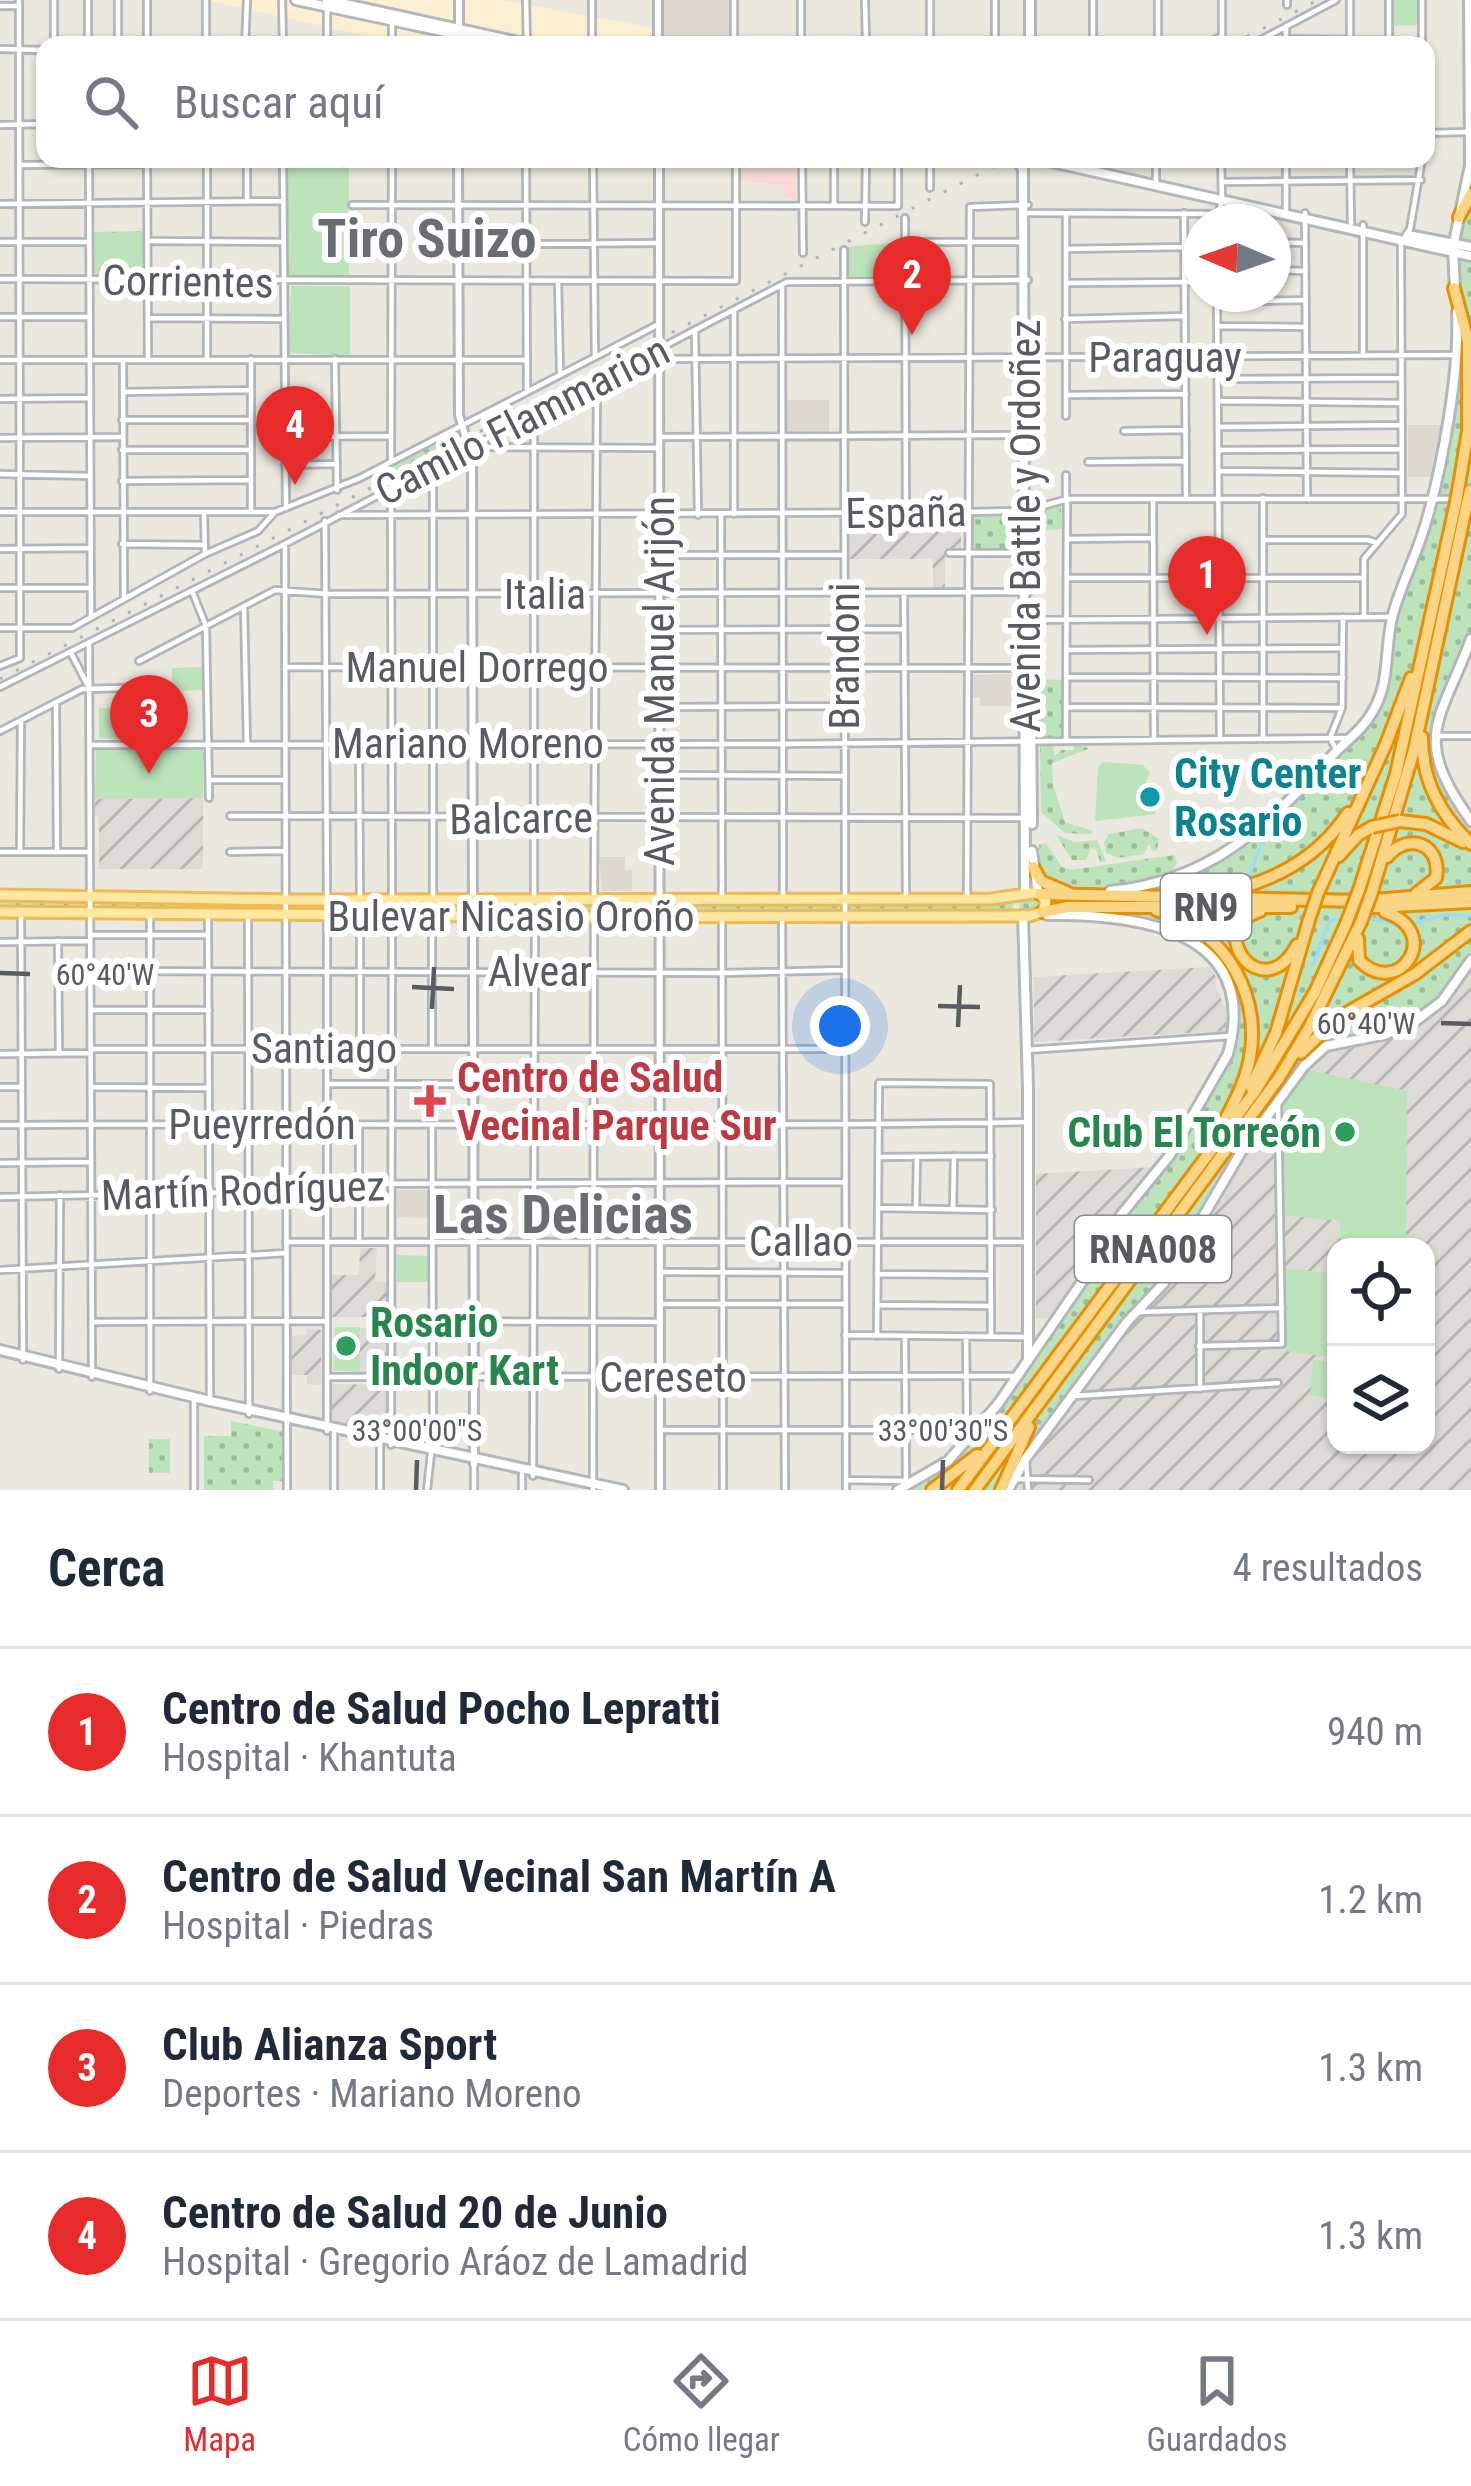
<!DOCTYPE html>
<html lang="es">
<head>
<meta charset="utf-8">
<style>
  :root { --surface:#fff; --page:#f2f2f3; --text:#1f2937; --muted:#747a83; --line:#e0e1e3; --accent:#e62b2a }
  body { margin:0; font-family:"Roboto Condensed",sans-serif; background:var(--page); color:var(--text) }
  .controls { position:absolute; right:36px; bottom:36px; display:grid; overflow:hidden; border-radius:24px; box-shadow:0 3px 9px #0004 }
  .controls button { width:108px; height:108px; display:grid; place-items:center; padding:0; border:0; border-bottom:3px solid var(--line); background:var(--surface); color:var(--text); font:60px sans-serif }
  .compass { position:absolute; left:1183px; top:204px; width:108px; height:108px; border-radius:50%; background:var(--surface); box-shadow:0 3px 9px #0004; rotate:272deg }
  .you { position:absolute; left:840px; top:1026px; width:42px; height:42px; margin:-30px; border:9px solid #fff; border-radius:50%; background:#1a73e8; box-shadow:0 0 0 18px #1a73e833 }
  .badge { display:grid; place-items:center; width:78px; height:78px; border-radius:50%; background:var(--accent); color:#fff; font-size:39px; font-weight:700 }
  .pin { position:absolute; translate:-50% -99px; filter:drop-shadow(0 3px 6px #0008) }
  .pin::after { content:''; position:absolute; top:63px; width:42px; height:36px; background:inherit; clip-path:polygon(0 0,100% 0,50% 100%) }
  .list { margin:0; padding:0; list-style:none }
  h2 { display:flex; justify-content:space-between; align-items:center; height:156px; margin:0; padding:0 48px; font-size:51px }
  h2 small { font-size:39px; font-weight:400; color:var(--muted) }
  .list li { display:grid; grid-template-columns:78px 1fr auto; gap:36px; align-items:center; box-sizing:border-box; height:168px; padding:0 48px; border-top:3px solid var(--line) }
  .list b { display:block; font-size:45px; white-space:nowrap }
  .list p { margin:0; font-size:39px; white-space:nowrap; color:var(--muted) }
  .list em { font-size:39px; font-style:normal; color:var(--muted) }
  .icon { flex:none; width:66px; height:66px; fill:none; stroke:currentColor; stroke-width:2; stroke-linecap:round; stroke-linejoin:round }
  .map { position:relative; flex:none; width:1471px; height:1490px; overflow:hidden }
  .search { position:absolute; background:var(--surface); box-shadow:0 3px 9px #0004; left:36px; right:36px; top:36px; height:132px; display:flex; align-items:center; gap:30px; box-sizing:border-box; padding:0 42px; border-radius:24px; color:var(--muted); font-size:45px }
  .sheet { height:828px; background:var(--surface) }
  nav { display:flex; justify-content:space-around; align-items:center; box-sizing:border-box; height:168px; border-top:3px solid var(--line); background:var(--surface); font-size:33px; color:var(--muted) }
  nav a { display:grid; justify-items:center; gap:6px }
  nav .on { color:var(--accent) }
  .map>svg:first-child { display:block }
  .commercial { fill:#fdf0d2 }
  .industrial { fill:url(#industrial-furrows); fill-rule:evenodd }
  .education { fill:#ddd9d0 }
  .medical { fill:#fadad9 }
  .grass { fill:url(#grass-dots) }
  .garden { fill:#bde3bb }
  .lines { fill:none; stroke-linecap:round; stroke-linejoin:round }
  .stream { stroke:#9cdafe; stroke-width:3 }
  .minor-casing { stroke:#b2b6ba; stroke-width:10 }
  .tertiary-casing { stroke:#b2b6ba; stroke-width:12 }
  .secondary-casing { stroke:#b3b7bc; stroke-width:14 }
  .primary-casing { stroke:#efb954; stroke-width:15 }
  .motorway-casing { stroke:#e79003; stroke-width:16 }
  .minor { stroke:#fff; stroke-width:4.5 }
  .tertiary { stroke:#fff; stroke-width:6 }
  .secondary { stroke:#fff; stroke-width:8 }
  .primary { stroke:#fee8a1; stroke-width:9 }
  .motorway { stroke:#fbd586; stroke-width:10 }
  .rail { stroke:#b0b1b1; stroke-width:3; stroke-dasharray:3 15; stroke-linecap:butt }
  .motorway-bridge-casing { stroke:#e79003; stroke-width:16; stroke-linecap:butt }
  .motorway-bridge { stroke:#fbd586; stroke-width:10 }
  .ticks { fill:none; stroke:#585c60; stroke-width:4.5 }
  .culture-dot { fill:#0f9aa8; stroke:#fff; stroke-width:4.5 }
  .health-dot { fill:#e0444e; stroke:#fff; stroke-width:4.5 }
  .leisure-dot { fill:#2e9e5b; stroke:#fff; stroke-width:4.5 }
  .labels { text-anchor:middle; stroke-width:12; stroke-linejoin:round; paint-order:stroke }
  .shield { fill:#fff; stroke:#8a8d90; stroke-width:3 }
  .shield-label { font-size:39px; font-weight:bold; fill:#585c60 }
  .street-label { font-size:42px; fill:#585c60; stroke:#fff }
  .culture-label { font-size:42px; font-weight:bold; fill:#0d838f; stroke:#fff; text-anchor:start }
  .health-label { font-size:42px; font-weight:bold; fill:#be3a42; stroke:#fff; text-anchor:start }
  .leisure-label { font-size:42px; font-weight:bold; fill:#27864d; stroke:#fff; text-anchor:end }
  .district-label { font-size:54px; font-weight:bold; fill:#696e72; stroke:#fff }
  .ticks-label { font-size:30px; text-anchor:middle; fill:#585c60; stroke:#fff; stroke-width:12; stroke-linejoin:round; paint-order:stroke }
</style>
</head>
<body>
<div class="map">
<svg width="1471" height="1490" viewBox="0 0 1471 1490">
  <defs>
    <pattern id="industrial-furrows" width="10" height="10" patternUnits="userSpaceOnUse" patternTransform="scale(3)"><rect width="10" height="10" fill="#dedbd7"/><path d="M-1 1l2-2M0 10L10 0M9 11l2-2" fill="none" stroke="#b7b5b2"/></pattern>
    <pattern id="grass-dots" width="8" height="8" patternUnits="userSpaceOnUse" patternTransform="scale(3)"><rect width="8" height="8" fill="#bde3bb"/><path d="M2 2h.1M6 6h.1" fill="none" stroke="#9cbb9b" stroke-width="1.8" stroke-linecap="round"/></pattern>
  </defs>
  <rect width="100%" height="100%" fill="#ebe8df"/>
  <path class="commercial" d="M206,0H503L653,28V45H406Z"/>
  <path class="industrial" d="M851,520H961V548L945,552V589H933V559H848Z
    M203,798V869H96L99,865V817L95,816V799Z
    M1471,960V1490H1008L1318,1052ZM1336,1247H1426V1445H1336Z
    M1209,967L1216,977L1215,984L1226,1010V1031L1034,1042V977Z
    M1155,1167L1128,1198L1053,1318L1036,1319V1174Z
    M360,1248H377L375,1281L387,1282V1317H332V1275H359Z
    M387,1327V1372H360V1328Z
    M307,1328L321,1330V1385L307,1384V1375H291L292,1336L306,1335Z
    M332,1384L387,1385L386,1416H375V1429L331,1419Z"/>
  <path class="education" d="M664,0H729V45H689V37H663Z
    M787,400H829V432H787Z
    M1408,425H1441L1432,477H1408Z
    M1017,674L1019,706H980V697H970V675Z
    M599,857H625V870H632V891H602Z
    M397,1190H427V1218L397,1217Z"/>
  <path class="medical" d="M740,159H796V199H784L783,185L740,181Z"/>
  <path class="grass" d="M1471,0V639L1444,701L1434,751L1471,821V960L1442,1001L1403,1028L1318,1052L1241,1152L1188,1244L1050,1426L1008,1490H898L935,1472L998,1404L1106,1241L1170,1155L1228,1054L1234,1017L1224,979L1205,951L1154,924L1019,912L1020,897L1140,888L1233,848L1300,790L1378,704L1392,617L1427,522L1443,453L1458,330L1453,269L1470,165Z
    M144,231V277H92V232Z
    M454,433L459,439L394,472L393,465Z
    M1060,503L1063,529L1031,532L1033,511Z
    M1024,511V553H968V512Z
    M1030,679L1066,680V740H1033Z
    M1040,746H1053L1055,756L1062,750H1073L1074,746H1086L1088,749L1052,763L1053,785L1065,822L1093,831L1091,834L1065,833L1041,812Z
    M1142,828L1159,839L1157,850L1152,851L1149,844L1144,854L1118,858L1106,853L1104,843L1109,834Z
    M1056,835L1075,842L1097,840L1106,861L1100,862L1096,849L1091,848L1086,860H1072Z
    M1046,843L1062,867L1070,870L1174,855L1177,863L1167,879C1123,888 1083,894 1042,877L1039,845Z
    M0,899L82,900L86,905L82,909H0Z
    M99,900L279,903L280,908L99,909Z
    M1014,901L1012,912L853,913L848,907L854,903Z
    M648,903L652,907L648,911L482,913L478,907Z
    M838,903L840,910L837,912L664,909L666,905Z
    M295,904H463L468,909L464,912L291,911Z
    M231,1421L285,1432V1481H273V1490H204V1436H231Z
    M149,1439H170V1473H149Z"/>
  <path class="garden" d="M1394,0H1420V25L1394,26Z
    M287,159H349V279H292L287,274Z
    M144,232L142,267L94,268V233Z
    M901,242V278H848V247Z
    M291,286H350V356L288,353Z
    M205,667L206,690L172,691V668Z
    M99,708L121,709L120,739L99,738Z
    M96,749L203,750V798L95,799Z
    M1103,762L1143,765L1150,773L1146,782L1156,814L1095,821L1098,767Z
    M1308,1070L1407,1091L1406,1247H1341L1340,1221L1284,1215L1282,1107Z
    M397,1255L428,1256V1282H397Z
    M1284,1268L1336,1274V1358L1285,1351Z
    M335,1327H360V1372L333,1370Z
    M1313,1360L1336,1362L1335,1398L1310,1396Z"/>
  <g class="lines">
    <path class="stream" d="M1247,882L1265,833
      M1191,887L1227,886
      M1368,917L1399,926
      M1412,924L1443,915L1471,916
      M1313,964L1329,921L1346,918"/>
    <g class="minor-casing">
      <path id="minor" d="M88,0V45
        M147,0V45
        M206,0V45
        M282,0L283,45
        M526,0L527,45
        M592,0V45
        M734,0V45
        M865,0L866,42
        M995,0V45
        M1158,0V42
        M1287,0V5
        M1389,0V45
        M1422,0V45
        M0,6H19
        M327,6V45
        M1286,39L1422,41
        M734,41L1209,42L1222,36V0
        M54,45V0
        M118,45V0
        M245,45L247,0
        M392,45V24
        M801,45V0
        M930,45V0
        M1093,45V0
        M1251,45L1336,0
        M1286,45V26
        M1350,45V0
        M0,49L45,50
        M0,125L45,124
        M1426,133L1468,132
        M89,159L91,616
        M147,159L148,359
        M207,159V357
        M247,159V201
        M283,159L286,508
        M526,159L527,391
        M593,159L595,357
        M802,159L803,253
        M834,159V205
        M1350,159L1351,223
        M19,165L145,164
        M1222,182L1421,180
        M1156,183V159
        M930,188V159
        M0,204L282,201
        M352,205L898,206V159
        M1023,213L1217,214
        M1184,213L1186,499
        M1286,213V159
        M1305,213L1307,498
        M905,218L906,512
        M865,222L866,159
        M1217,222L1222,199L1221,159
        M1363,225V354
        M151,241L283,242
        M0,242H89
        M905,242H1023
        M1273,242L1303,243
        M527,244L659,243
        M1066,249L1185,247
        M844,250L846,1490
        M1273,270L1303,271
        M0,279L736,281V159
        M558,281L560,371
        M1069,283L1201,282
        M782,287L783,899
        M1217,294L1220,738
        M1217,302L1305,300
        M734,310V514
        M0,317H89
        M148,318L284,319
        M1065,319L1185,316
        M1217,326L1305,327
        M695,331L698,515
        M251,359V509
        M335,359L337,490
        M659,359L1455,355
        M0,360H526
        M123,360L124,597
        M1218,379L1401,378
        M125,392L251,390
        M1066,395L1186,394
        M0,399L89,398
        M1218,401L1401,403
        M534,414V900
        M1066,416V216
        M122,420H248
        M1218,427L1402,425
        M1124,431L1186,430
        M284,437L390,436
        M659,437L1028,435
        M0,438L121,437
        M473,447L659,448
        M122,450H251
        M1218,450L1402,449
        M391,462L392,159
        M1088,462L1186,461
        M285,465L337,464
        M1218,471L1402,473
        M0,474L90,476
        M122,481L251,480
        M391,488L392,900
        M1263,498V738
        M1153,499L1154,738
        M1066,500V475
        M0,512H275L360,478L659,324
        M204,512L205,554
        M339,515L968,512L1024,511L1068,499H1454
        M721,515L722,899
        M325,521L327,900
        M1069,539L1153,538
        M1264,540H1368L1377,543
        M122,544L205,545
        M285,544L287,1490
        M0,549L90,548
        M949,553H1024
        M659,555H844
        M1067,578H1364
        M0,588H90
        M192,591L206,626L209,798
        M904,595L906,895
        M244,606L247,744
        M1364,616V559L1402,514L1401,243L1410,229L1422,159
        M1029,620L1392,617
        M0,628H72L205,554L258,531L275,512
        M659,630L904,629
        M89,644L92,1377
        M1067,650L1343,648
        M71,653L87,684
        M139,661L275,590L327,594L1029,592
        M0,666L20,658L19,0
        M285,667L1029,668
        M1067,677L1343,678
        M0,687L285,544L787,282L1028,280
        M56,702L57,852
        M659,707L844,706
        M1066,707L1342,708
        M0,731L82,689L124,688
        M1435,736H1471
        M1066,740L1067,499
        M359,744L360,900
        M90,745L782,744L1350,738
        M1337,751L1330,738L1342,708L1343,617
        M659,775L845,776
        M209,780H285
        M230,816L1022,818
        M0,852H90
        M20,852L21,721
        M230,852L285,851
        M594,897L597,381
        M967,899L970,207L1028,205
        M433,900V468
        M150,912V1391
        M248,915L249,1414
        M327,915V1431
        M21,916L23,1360
        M782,917L785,1490
        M208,918L210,1398
        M722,920L723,1490
        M91,935H208
        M58,941L59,1054
        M0,942L90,941
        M91,971L721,973L845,970
        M91,1010H209
        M432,1048V916
        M91,1049H845
        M360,1049V917
        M1027,1050L1231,1036
        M0,1054L90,1053
        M327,1084H471
        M0,1087H22
        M91,1087L209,1088
        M0,1125C343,1122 686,1128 1028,1122
        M879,1157L991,1156
        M0,1163L90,1162
        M0,1197L249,1192L328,1184L845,1182
        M879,1208L992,1210
        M916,1209L917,1157
        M953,1209L954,1156
        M286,1242H1027
        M359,1242V1127
        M0,1270L286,1253
        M659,1272L845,1273
        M878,1274L991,1275
        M659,1304H845
        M878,1305L991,1306
        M1138,1312L1282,1308
        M391,1321L659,1322
        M92,1322L326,1321
        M845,1335L1025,1337
        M877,1336L879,1083L990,1084L991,1336
        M966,1336L967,1430
        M905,1337L906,1481
        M1199,1346L1282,1344L1278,1104
        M59,1369L60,1195
        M328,1377L1018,1376
        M1200,1389V1313
        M1074,1396L1278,1383
        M659,1430H967L970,1433
        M391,1445L392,916
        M1026,1460L1028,1490
        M522,1474V1490
        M533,1476L535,918
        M1014,1479L1089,1480
        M846,1480L906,1481
        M194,1490V1401
        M334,1490V1433
        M380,1490V1438
        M427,1490L433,1435L432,1125
        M474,1490V1464
        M593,1490L594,917"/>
    </g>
    <g class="tertiary-casing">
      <path id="tertiary" d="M459,45V0
        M658,45V0
        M458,159L459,415L472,458L474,1464
        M659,159L660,1490"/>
    </g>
    <g class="secondary-casing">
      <path id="secondary" d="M296,0L507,45
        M327,0L532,45
        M1030,0V45
        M1038,159L1471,256
        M1018,161L1023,169L1025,894
        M1408,235L1471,247
        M1455,291L1453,247L1470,165L1469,0
        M1471,639C1439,724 1411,737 1471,821
        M1031,701L1032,824
        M1032,851L1038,893
        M1110,891C1208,882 1265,828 1330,758C1344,742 1363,730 1373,711C1391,681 1384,647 1393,614C1402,582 1418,552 1427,519C1443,463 1460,369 1457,312
        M1023,915L1028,1088V1361
        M0,1350L210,1401L623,1490
        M898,1490L948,1461L998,1404L1097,1260L1121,1215L1170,1155L1228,1054C1262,928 1136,914 1047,915
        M1008,1490L1026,1458L1127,1322L1164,1283L1241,1152L1304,1066L1326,1046L1387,1034L1417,1020L1442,1001L1471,960"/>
    </g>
    <g class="primary-casing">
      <path id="primary" d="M0,895L291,900L991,899L1033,893L1040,894L1046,902L1042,912L1029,916L600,917L0,912"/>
    </g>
    <g class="motorway-casing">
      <path id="motorway" d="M1459,217L1471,194
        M1454,288L1468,341V434
        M1458,491L1468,431
        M1422,737C1422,781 1440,814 1471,844
        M1400,821L1426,824L1463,842
        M1339,856L1358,835L1372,827
        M1387,857C1408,831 1442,844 1436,878L1416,894
        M1033,867L1041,881L1071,894
        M1359,890L1396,774L1455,507
        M1372,892L1414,750L1466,508
        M1318,893L1386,744L1411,678
        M1040,894L1362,901L1471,892
        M1214,894C1269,884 1316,861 1348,813
        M1357,908L1471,902
        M1156,910C1226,928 1267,1000 1247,1070C1242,1089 1233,1105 1224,1122
        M1260,911C1203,928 1262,1010 1297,945
        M1042,912L1068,907H1291
        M1358,939L1359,960C1398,1001 1445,932 1385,912
        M1301,1053L1336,1019L1415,974L1471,931
        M1251,1087L1276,1033L1309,920
        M932,1490L977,1455
        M958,1490L1256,1090L1315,992L1346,924
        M975,1490L1279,1078L1309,1028L1361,922
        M1001,1490L1029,1427"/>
    </g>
    <use href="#minor" class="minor"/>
    <use href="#tertiary" class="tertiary"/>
    <use href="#secondary" class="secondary"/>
    <use href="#primary" class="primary"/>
    <use href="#motorway" class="motorway"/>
    <path class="rail" d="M1231,45L1318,0
      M0,679L1008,159"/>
    <g class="motorway-bridge-casing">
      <path id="motorway-bridge" d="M1455,507L1458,491
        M1466,508L1470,491
        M1372,827L1400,821
        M1309,920L1318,893
        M1361,922L1372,892
        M1346,924L1359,890"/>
    </g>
    <use href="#motorway-bridge" class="motorway-bridge"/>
  </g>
  <path class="ticks" d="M0,973L30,974M412,987L454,989M938,1006L980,1007M432,1009L434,967M1441,1023L1471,1024M958,1027L960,985M416,1490L417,1460M942,1490L943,1460"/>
  <circle class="culture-dot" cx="1150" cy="797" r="12"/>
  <path class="health-dot" d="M424 1083h12v12h12v12h-12v12h-12v-12h-12v-12h12z"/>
  <g class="leisure-dot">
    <circle cx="1345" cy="1132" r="12"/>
    <circle cx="346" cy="1346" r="12"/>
  </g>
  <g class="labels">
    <g class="shield">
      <rect x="1161" y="874" width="90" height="66" rx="9"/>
      <rect x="1075" y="1216" width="156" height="66" rx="9"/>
    </g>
    <g class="shield-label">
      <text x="1206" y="921">RN9</text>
      <text x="1153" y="1263">RNA008</text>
    </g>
    <g class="street-label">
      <text transform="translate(188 281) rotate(1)" y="15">Corrientes</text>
      <text x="1165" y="372">Paraguay</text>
      <text transform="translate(522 420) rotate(-27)" y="15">Camilo Flammarion</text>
      <text transform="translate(906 512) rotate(-1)" y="15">España</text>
      <text transform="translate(1025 526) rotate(-90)" y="15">Avenida Battle y Ordoñez</text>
      <text x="545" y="609">Italia</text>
      <text transform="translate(844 656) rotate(-90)" y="15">Brandoni</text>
      <text x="477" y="682">Manuel Dorrego</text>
      <text transform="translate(659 681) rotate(-90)" y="15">Avenida Manuel Arijón</text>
      <text x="468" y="758">Mariano Moreno</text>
      <text transform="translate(521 818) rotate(-1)" y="15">Balcarce</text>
      <text x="511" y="931">Bulevar Nicasio Oroño</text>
      <text x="540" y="986">Alvear</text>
      <text x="324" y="1063">Santiago</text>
      <text x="262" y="1139">Pueyrredón</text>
      <text transform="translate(243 1190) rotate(-2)" y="15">Martín Rodríguez</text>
      <text x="801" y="1256">Callao</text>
      <text x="673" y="1392">Cereseto</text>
    </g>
    <g class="culture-label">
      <text x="1174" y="788">City Center<tspan x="1174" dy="48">Rosario</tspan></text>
    </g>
    <g class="health-label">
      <text x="457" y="1092">Centro de Salud<tspan x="457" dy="48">Vecinal Parque Sur</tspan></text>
    </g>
    <g class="leisure-label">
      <text x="1321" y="1147">Club El Torreón</text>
      <text x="370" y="1337" text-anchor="start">Rosario<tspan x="370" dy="48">Indoor Kart</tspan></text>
    </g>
    <g class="district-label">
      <text x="427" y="257">Tiro Suizo</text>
      <text x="563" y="1233">Las Delicias</text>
    </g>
  </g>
  <g class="ticks-label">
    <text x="105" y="985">60°40'W</text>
    <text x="1366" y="1034">60°40'W</text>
    <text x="417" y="1441">33°00'00"S</text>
    <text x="943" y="1441">33°00'30"S</text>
  </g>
</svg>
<div class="controls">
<button><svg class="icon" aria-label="locate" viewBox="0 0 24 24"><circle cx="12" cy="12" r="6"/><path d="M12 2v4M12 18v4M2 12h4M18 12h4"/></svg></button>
<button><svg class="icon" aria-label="layers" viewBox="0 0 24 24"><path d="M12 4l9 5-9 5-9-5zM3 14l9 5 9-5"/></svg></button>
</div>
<svg class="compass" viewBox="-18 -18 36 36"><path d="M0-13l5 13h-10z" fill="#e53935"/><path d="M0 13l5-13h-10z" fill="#747a83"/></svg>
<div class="you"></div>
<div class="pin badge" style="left:1207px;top:635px">1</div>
<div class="pin badge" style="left:912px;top:335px">2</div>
<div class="pin badge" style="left:149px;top:774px">3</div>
<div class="pin badge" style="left:295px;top:485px">4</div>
<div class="search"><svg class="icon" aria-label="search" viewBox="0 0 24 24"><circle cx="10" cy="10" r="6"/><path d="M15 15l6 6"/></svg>Buscar aquí</div>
</div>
<section class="sheet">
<h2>Cerca<small>4 resultados</small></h2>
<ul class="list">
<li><span class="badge">1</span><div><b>Centro de Salud Pocho Lepratti</b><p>Hospital · Khantuta</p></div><em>940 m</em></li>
<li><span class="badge">2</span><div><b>Centro de Salud Vecinal San Martín A</b><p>Hospital · Piedras</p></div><em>1.2 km</em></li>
<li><span class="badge">3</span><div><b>Club Alianza Sport</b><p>Deportes · Mariano Moreno</p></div><em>1.3 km</em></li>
<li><span class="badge">4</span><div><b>Centro de Salud 20 de Junio</b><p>Hospital · Gregorio Aráoz de Lamadrid</p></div><em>1.3 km</em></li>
</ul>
</section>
<nav>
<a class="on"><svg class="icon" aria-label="map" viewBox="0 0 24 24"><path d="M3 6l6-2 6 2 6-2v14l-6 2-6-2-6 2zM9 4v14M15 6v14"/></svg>Mapa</a>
<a><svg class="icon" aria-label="directions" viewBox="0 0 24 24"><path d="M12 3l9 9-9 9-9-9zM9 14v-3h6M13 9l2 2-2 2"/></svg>Cómo llegar</a>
<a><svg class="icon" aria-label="saved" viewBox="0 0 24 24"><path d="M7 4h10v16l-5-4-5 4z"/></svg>Guardados</a>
</nav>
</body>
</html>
